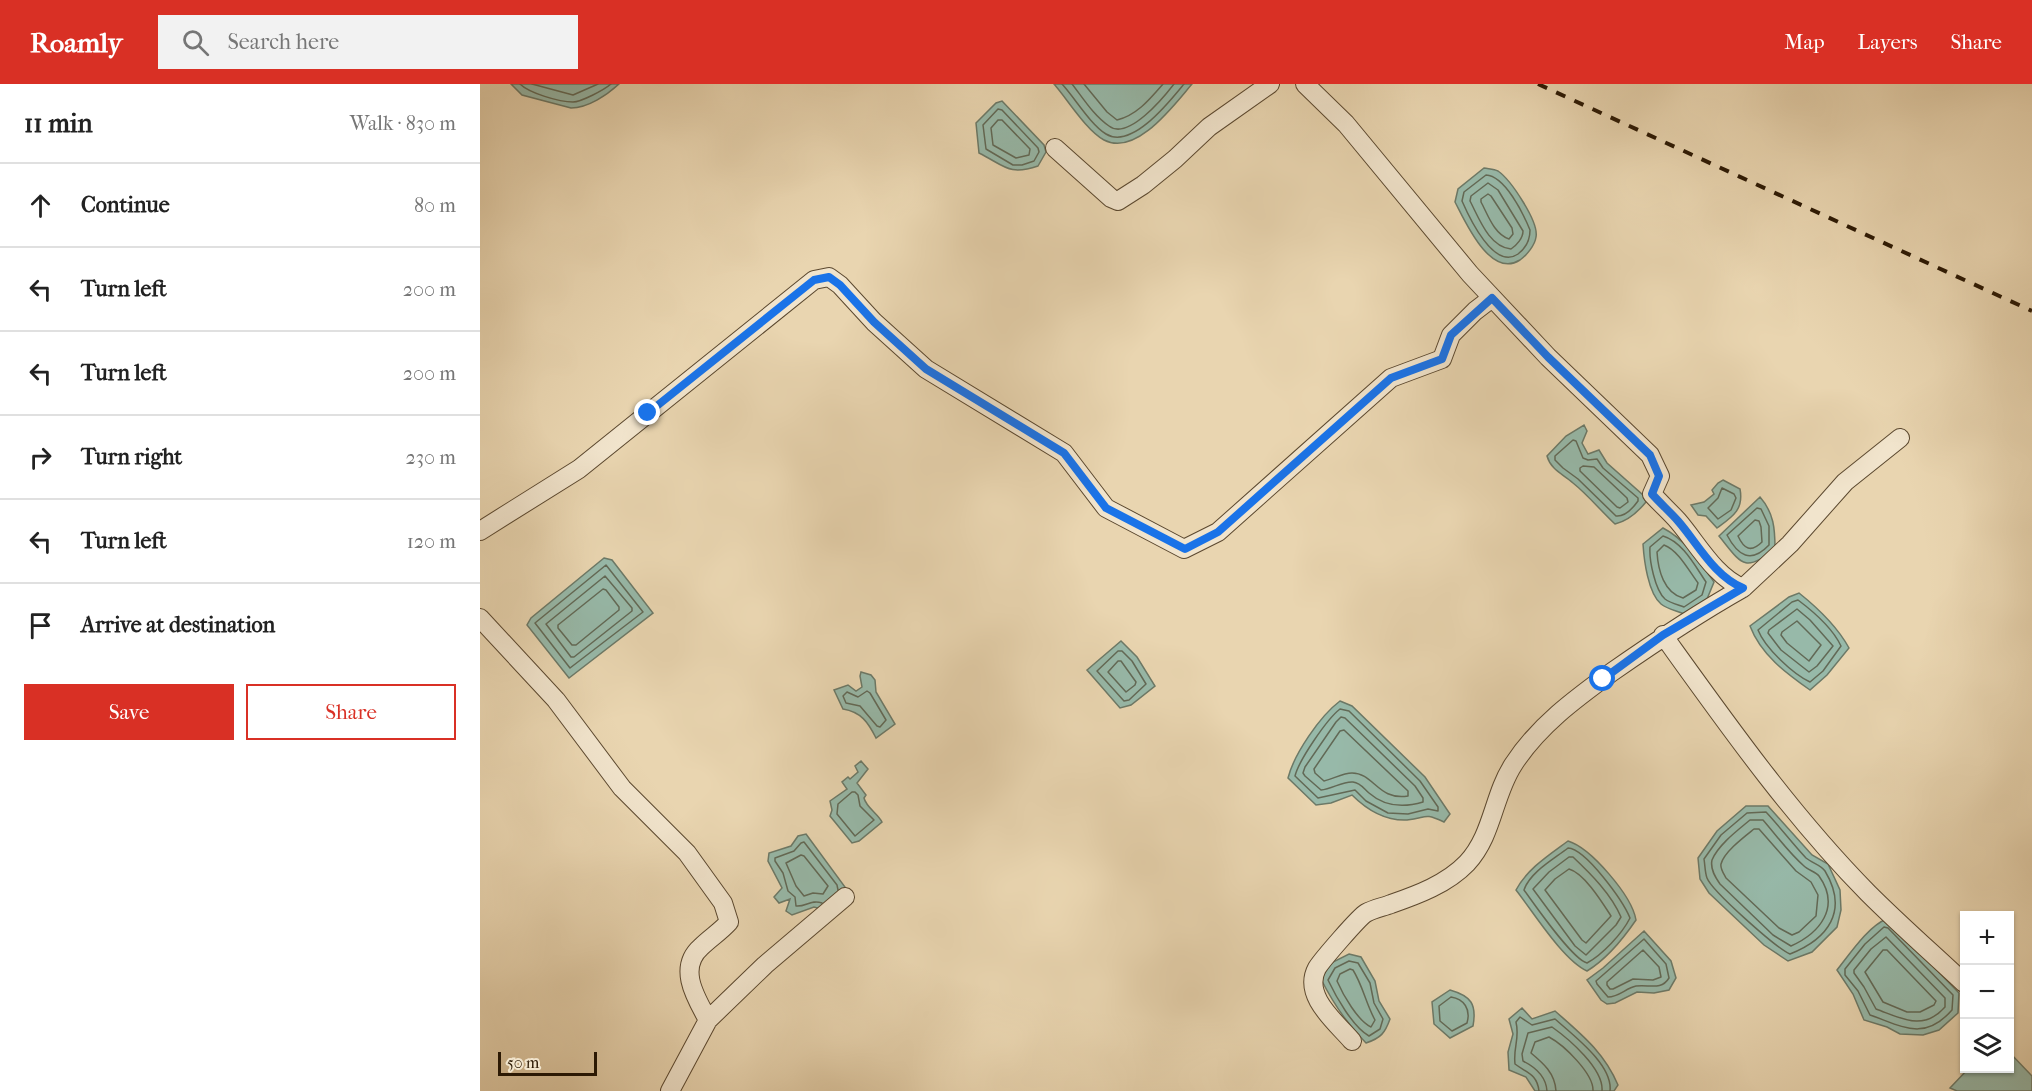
<!DOCTYPE html>
<html lang="en">
<head>
<meta charset="utf-8">
<style>
  :root { --surface:#fff; --page:#f2f2f2; --text:#222; --muted:#767676; --line:#e0e0e0; --accent:#d93025 }
  body { margin:0; font-family:"IM FELL French Canon",serif; background:var(--page); color:var(--text) }
  .controls { position:absolute; right:18px; bottom:18px; display:grid; overflow:hidden; border-radius:0px; box-shadow:0 2px 4px #0004 }
  .controls button { width:54px; height:54px; display:grid; place-items:center; padding:0; border:0; border-bottom:2px solid var(--line); background:var(--surface); color:var(--text); font:30px sans-serif }
  .scale { position:absolute; left:18px; bottom:15px; width:99px; box-sizing:border-box; padding-left:6px; border:3px solid #2c1904; border-top:0; font-size:16px; line-height:21px; white-space:nowrap; color:#2c1904; -webkit-text-stroke:4px #f1e4cc; paint-order:stroke }
  .stop { position:absolute; width:18px; height:18px; margin:-14px; border:4px solid #1a73e8; border-radius:50%; background:#fff }
  .stop.end { background:#1a73e8; border-color:#fff; box-shadow:0 2px 6px #0008 }
  .list { margin:0; padding:0; list-style:none }
  h2 { display:flex; justify-content:space-between; align-items:center; height:78px; margin:0; padding:0 24px; font-size:26px }
  h2 small { font-size:20px; font-weight:400; color:var(--muted) }
  .list li { display:grid; grid-template-columns:39px 1fr auto; gap:18px; align-items:center; box-sizing:border-box; height:84px; padding:0 24px; border-top:2px solid var(--line) }
  .list b { display:block; font-size:22px; white-space:nowrap }
  .list em { font-size:20px; font-style:normal; color:var(--muted) }
  .actions { display:flex; gap:12px; padding:18px 24px }
  .actions a { flex:1; padding:14px 0; border:2px solid var(--accent); border-radius:0px; text-align:center; font-size:21px; color:var(--accent) }
  .actions .main { background:var(--accent); color:#fff }
  .icon { flex:none; width:33px; height:33px; fill:none; stroke:currentColor; stroke-width:2; stroke-linecap:round; stroke-linejoin:round }
  .map { position:relative; flex:none; width:1552px; height:1007px; overflow:hidden }
  header { display:flex; align-items:center; gap:36px; box-sizing:border-box; height:84px; padding:0 30px; background:var(--accent); color:#fff }
  header strong { font-size:28px }
  nav { display:flex; gap:33px; margin-inline-start:auto; font-size:21px }
  .search { width:420px; height:54px; background:var(--page); display:flex; align-items:center; gap:15px; box-sizing:border-box; padding:0 21px; border-radius:0px; color:var(--muted); font-size:22px }
  main { display:flex }
  aside { flex:1; background:var(--surface) }
  .map>svg:first-child { display:block }
  .water { fill:#97b9a9; stroke:#6c7967; stroke-width:1.5 }
  .lines { fill:none; stroke-linecap:round; stroke-linejoin:round }
  .shore { stroke:#626956; stroke-width:1.5 }
  .minor-casing { stroke:#5b482f; stroke-width:20 }
  .minor { stroke:#f1e4cc; stroke-width:18 }
  .rail { stroke:#2c1904; stroke-width:4; stroke-dasharray:10 10; stroke-linecap:butt }
  .route { stroke:#1a73e8; stroke-width:8 }
</style>
</head>
<body>
<header>
<strong>Roamly</strong>
<div class="search"><svg class="icon" aria-label="search" viewBox="0 0 24 24"><circle cx="10" cy="10" r="6"/><path d="M15 15l6 6"/></svg>Search here</div>
<nav><a>Map</a><a>Layers</a><a>Share</a></nav>
</header>
<main>
<aside>
<h2>11 min<small>Walk · 830 m</small></h2>
<ul class="list">
<li><svg class="icon" aria-label="ahead" viewBox="0 0 24 24"><path d="M12 20V5M6 11l6-6 6 6"/></svg><div><b>Continue</b></div><em>80 m</em></li>
<li><svg class="icon" aria-label="left" viewBox="0 0 24 24"><path d="M17 20v-9H6M10 6l-5 5 5 5"/></svg><div><b>Turn left</b></div><em>200 m</em></li>
<li><svg class="icon" aria-label="left" viewBox="0 0 24 24"><path d="M17 20v-9H6M10 6l-5 5 5 5"/></svg><div><b>Turn left</b></div><em>200 m</em></li>
<li><svg class="icon" aria-label="right" viewBox="0 0 24 24"><path d="M7 20v-9h11M14 6l5 5-5 5"/></svg><div><b>Turn right</b></div><em>230 m</em></li>
<li><svg class="icon" aria-label="left" viewBox="0 0 24 24"><path d="M17 20v-9H6M10 6l-5 5 5 5"/></svg><div><b>Turn left</b></div><em>120 m</em></li>
<li><svg class="icon" aria-label="arrive" viewBox="0 0 24 24"><path d="M6 21V4h12l-3 4 3 4H6"/></svg><div><b>Arrive at destination</b></div></li>
</ul>
<div class="actions"><a class="main">Save</a><a>Share</a></div>
</aside>
<div class="map">
<svg width="1552" height="1007" viewBox="0 0 1552 1007">
  <rect width="100%" height="100%" fill="#e9d5b0"/>
  <filter id="stains"><feTurbulence type="fractalNoise" baseFrequency=".00333" numOctaves="4"/><feColorMatrix values="0 0 0 0 .2 0 0 0 0 .09 0 0 0 0 .02 0 0 0 .5 -.17"/></filter>
  <radialGradient id="worn" r=".72"><stop offset=".6" stop-color="#630" stop-opacity="0"/><stop offset="1" stop-color="#630" stop-opacity=".3"/></radialGradient>
  <path class="water" d="M31,0H139C127,11 108,24 91,24L42,11Z
    M574,0H712C694,21 656,73 624,56C606,46 588,16 574,0Z
    M522,17L564,61L566,68L558,82C529,92 525,82 499,69L496,39L516,19Z
    M1004,84C1009,85 1014,85 1018,87C1031,96 1059,138 1056,153C1055,161 1047,171 1040,176C1010,195 985,137 975,118L978,105Z
    M1104,341L1107,347L1102,359L1108,370L1119,366L1127,379L1163,411L1166,418C1157,429 1148,437 1135,440C1121,427 1108,411 1093,399C1083,390 1071,386 1067,372L1086,352Z
    M1243,396L1260,405C1264,426 1252,433 1237,444L1226,432L1218,431L1211,421L1224,418L1234,410L1232,406L1238,399Z
    M1280,413C1294,429 1295,445 1295,465C1264,490 1261,479 1239,452Z
    M1183,444C1206,456 1219,477 1234,498L1227,515L1204,530C1197,527 1187,525 1181,520C1168,509 1164,476 1163,460Z
    M124,474L132,476L173,529L89,594L47,541L51,534Z
    M1319,509C1339,525 1357,542 1369,564L1347,591L1330,606C1306,589 1281,571 1270,542L1309,513Z
    M641,557L657,573L675,602L651,621L640,624L607,586Z
    M381,588L391,591L395,596L396,608L415,640L396,654C388,638 381,628 363,625L354,606L368,601L376,607L382,603L380,592Z
    M860,617L872,622L945,693L970,730L964,738C942,728 948,734 927,736C905,737 888,727 872,711L851,719L836,721L808,694C814,670 840,632 860,617Z
    M381,677L388,685L377,699L386,711L384,714C386,723 398,730 402,738L379,757L372,759L350,732L352,726L350,717L367,705L362,698L368,693L370,695L378,688L375,682Z
    M1266,722H1288L1332,771L1348,780L1360,806L1361,826L1357,843L1332,868L1308,877L1284,861L1229,809L1220,795L1218,774L1237,747Z
    M326,750L365,803L363,808L341,825L334,823L312,831L306,827L310,815L299,819L294,813L302,804L288,777L289,769L311,762L318,752Z
    M1088,757C1111,764 1152,812 1156,836C1143,855 1127,875 1107,887C1083,876 1054,829 1036,806C1047,785 1069,771 1088,757Z
    M1407,835L1479,909L1478,929L1459,946L1443,951L1420,950L1407,943L1384,936L1373,910L1357,886C1369,871 1389,841 1407,835Z
    M1164,847L1191,877L1196,894L1189,906L1174,909L1157,908L1135,919L1127,920L1121,916L1107,896L1123,884Z
    M869,870L881,873L895,897L899,917L910,935C905,949 901,954 886,959C867,940 853,919 841,895L851,879Z
    M970,906C991,912 997,920 993,942L970,954L954,940L952,918Z
    M1042,924L1052,935L1075,927C1101,950 1124,968 1138,1001L1134,1007H1055L1046,993L1029,986L1028,968L1033,950L1029,935Z
    M1530,969L1552,992V1007H1477L1470,1004L1488,985L1530,984Z"/>
  <g class="lines">
    <path class="shore" d="M40,0C49,9 79,18 93,18C101,18 124,6 131,0
      M52,0L93,11L118,0
      M582,0C595,14 610,40 626,50C652,66 690,17 704,0
      M592,0C603,14 614,32 629,42C648,57 684,13 694,0
      M604,0L627,28L637,36C657,31 670,15 683,0
      M518,25L522,26L558,64L559,68L554,77L542,81H533L506,65L503,41Z
      M518,36H522L550,65L549,71L536,74L513,61L511,44Z
      M1006,91C1025,92 1043,129 1050,146C1050,155 1046,164 1038,170C1014,187 989,133 982,117L984,108Z
      M1008,99L1018,106L1043,147C1043,154 1037,161 1031,165C1009,163 999,134 990,117L991,112Z
      M1008,110L1011,112L1032,144L1033,150L1029,155C1014,150 1008,131 1001,118V115Z
      M1093,356L1096,357L1103,374L1108,376L1117,375L1123,384L1158,414V417C1153,424 1145,433 1136,432L1098,395L1083,384L1075,376V372Z
      M1103,382L1114,383L1147,414L1148,418L1140,424L1137,423L1100,387V384Z
      M1242,404L1254,410L1256,414L1251,426L1238,435L1228,424L1238,414Z
      M1277,424L1281,425L1289,442V461C1271,480 1258,472 1247,451Z
      M1275,436L1279,437L1281,443L1282,458C1271,469 1264,465 1258,452Z
      M1183,452C1203,458 1215,482 1226,498L1222,511L1204,523C1199,521 1190,519 1185,515C1175,506 1169,476 1170,463Z
      M1184,461C1198,466 1209,487 1218,499L1216,506L1203,514C1184,509 1178,486 1177,468Z
      M126,481L163,528L90,584L55,539Z
      M125,492L152,524V527L94,573H91L66,540Z
      M123,505L126,506L139,523V526L96,561H92L78,544V541Z
      M1318,516C1334,528 1353,545 1361,562L1343,587L1330,598C1313,590 1285,564 1278,546L1312,518Z
      M1317,525L1330,536L1353,562L1337,582L1329,588L1301,566L1288,549L1289,546Z
      M1317,537L1341,561L1329,577L1307,559L1301,551L1302,548Z
      M638,567H642L652,577L666,600L649,616L644,617L617,587Z
      M638,577H641L656,598L655,601L646,608L628,588Z
      M387,607L390,609L406,636L400,643L397,642L380,622L366,619L363,612L367,608L378,613Z
      M860,625L869,627L940,697L958,723V727L948,725L928,730L908,729L886,717L875,706L838,714L815,692C819,676 847,635 860,625Z
      M861,633L865,634L935,702L943,714V718C923,724 905,723 889,709C884,705 881,699 873,698C863,697 852,705 841,706L825,692L823,689L825,683L856,638Z
      M864,646L928,707V712C898,717 894,689 872,689C863,689 853,695 844,697L835,689L834,685L860,647Z
      M372,708H375L378,711L380,722L394,736L375,752L357,730L358,720Z
      M1286,728C1300,743 1312,759 1326,774C1332,779 1341,781 1345,787C1369,827 1348,855 1310,870C1296,864 1232,807 1227,794C1225,789 1225,781 1224,775L1241,751L1267,729Z
      M1270,736H1283C1296,751 1309,769 1324,782C1328,786 1336,788 1339,792C1361,823 1340,849 1311,862L1293,851L1240,800C1235,793 1230,785 1232,776C1238,761 1258,746 1270,736Z
      M1274,745H1279L1316,787L1331,798L1338,811L1336,832L1319,848L1312,851L1299,844L1246,794C1244,790 1240,785 1241,780C1244,768 1264,753 1274,745Z
      M1088,764C1106,765 1143,817 1150,834C1142,850 1122,871 1107,879C1092,875 1055,821 1044,806C1050,788 1074,775 1088,764Z
      M321,771L324,772L348,802L343,810L333,809L324,812L316,802L306,779Z
      M1089,773H1093C1111,790 1131,810 1141,833L1136,841L1106,871L1095,862L1053,805L1069,788Z
      M1089,785C1104,789 1122,818 1131,832L1106,859L1102,856L1065,806L1075,795Z
      M342,819C331,815 326,823 316,822L315,813L308,807L303,789L295,777V774L314,767L321,759L324,758L357,801L358,806
      M1404,843L1408,844L1473,911L1472,926C1444,958 1422,942 1390,931L1378,907L1365,891V885L1385,860Z
      M1406,853L1465,914V923C1443,948 1421,934 1396,925L1384,903L1374,889V886L1391,865Z
      M1164,855L1186,880L1189,894C1181,907 1169,900 1156,902C1146,904 1139,913 1128,913L1117,900L1116,897Z
      M1163,866L1179,883L1181,893L1173,896L1153,895L1133,905H1130L1127,901V898Z
      M1403,866H1407L1456,917L1454,921L1440,928H1427L1403,918L1385,888Z
      M869,877L878,879L890,899L894,919L903,935L900,945L889,952C873,943 856,913 848,896L855,884Z
      M870,885L873,886C883,902 886,920 895,936L891,943C878,937 863,911 857,897L860,890Z
      M971,913C984,915 991,925 987,939L972,947L960,937L959,922Z
      M1059,1007C1057,990 1047,989 1035,980C1033,963 1040,955 1036,938L1040,933L1052,941L1075,935C1094,952 1133,981 1130,1007
      M1067,1007C1066,992 1055,983 1043,977L1042,970L1048,949L1072,943C1089,955 1124,985 1122,1007
      M1076,1007C1075,989 1063,979 1051,969L1055,958L1069,953C1084,961 1114,990 1113,1007"/>
    <g class="minor-casing">
      <path id="minor" d="M825,0L866,40L990,190L1068,273L1170,371L1180,392L1172,410C1180,419 1190,428 1198,437C1217,459 1235,493 1263,504L1310,460L1365,398L1420,354
        M575,64L631,114L638,117L663,101L695,75L729,43L790,0
        M0,447L99,385L334,196L349,193L360,201L394,238L446,285L584,369L626,424L704,465L738,448L911,294L962,275L971,251L995,227L1012,214
        M0,534L76,616L142,704L207,769L243,819L249,838C240,848 230,854 221,863C197,884 216,914 228,936
        M1183,551C1247,640 1311,731 1388,809C1419,840 1452,869 1484,899
        M872,957C856,938 822,912 837,884C842,876 879,833 886,829C893,825 903,823 911,820C937,811 967,800 987,779C1013,751 1013,712 1033,681C1058,642 1095,615 1132,588C1175,558 1217,530 1263,504
        M190,1007L228,936L285,881L365,813"/>
    </g>
    <use href="#minor" class="minor"/>
    <path class="rail" d="M1058,0L1552,227"/>
  </g>
  <g class="lines">
    <path class="route" d="M168,329L334,196L349,193L360,201L394,238L446,285L584,369L626,424L705,465L738,448L911,294L962,275L971,251L1012,214L1068,273L1170,371L1179,392L1172,410C1180,419 1190,428 1198,437C1218,460 1234,492 1263,504L1183,551L1123,595"/>
  </g>
  <rect width="100%" height="100%" filter="url(#stains)"/>
  <rect width="100%" height="100%" fill="url(#worn)"/>
</svg>
<div class="controls">
<button>+</button>
<button>−</button>
<button><svg class="icon" aria-label="layers" viewBox="0 0 24 24"><path d="M12 4l9 5-9 5-9-5zM3 14l9 5 9-5"/></svg></button>
</div>
<div class="scale">50 m</div>
<div class="stop" style="left:1123px;top:595px"></div>
<div class="stop end" style="left:168px;top:329px"></div>
</div>
</main>
</body>
</html>
